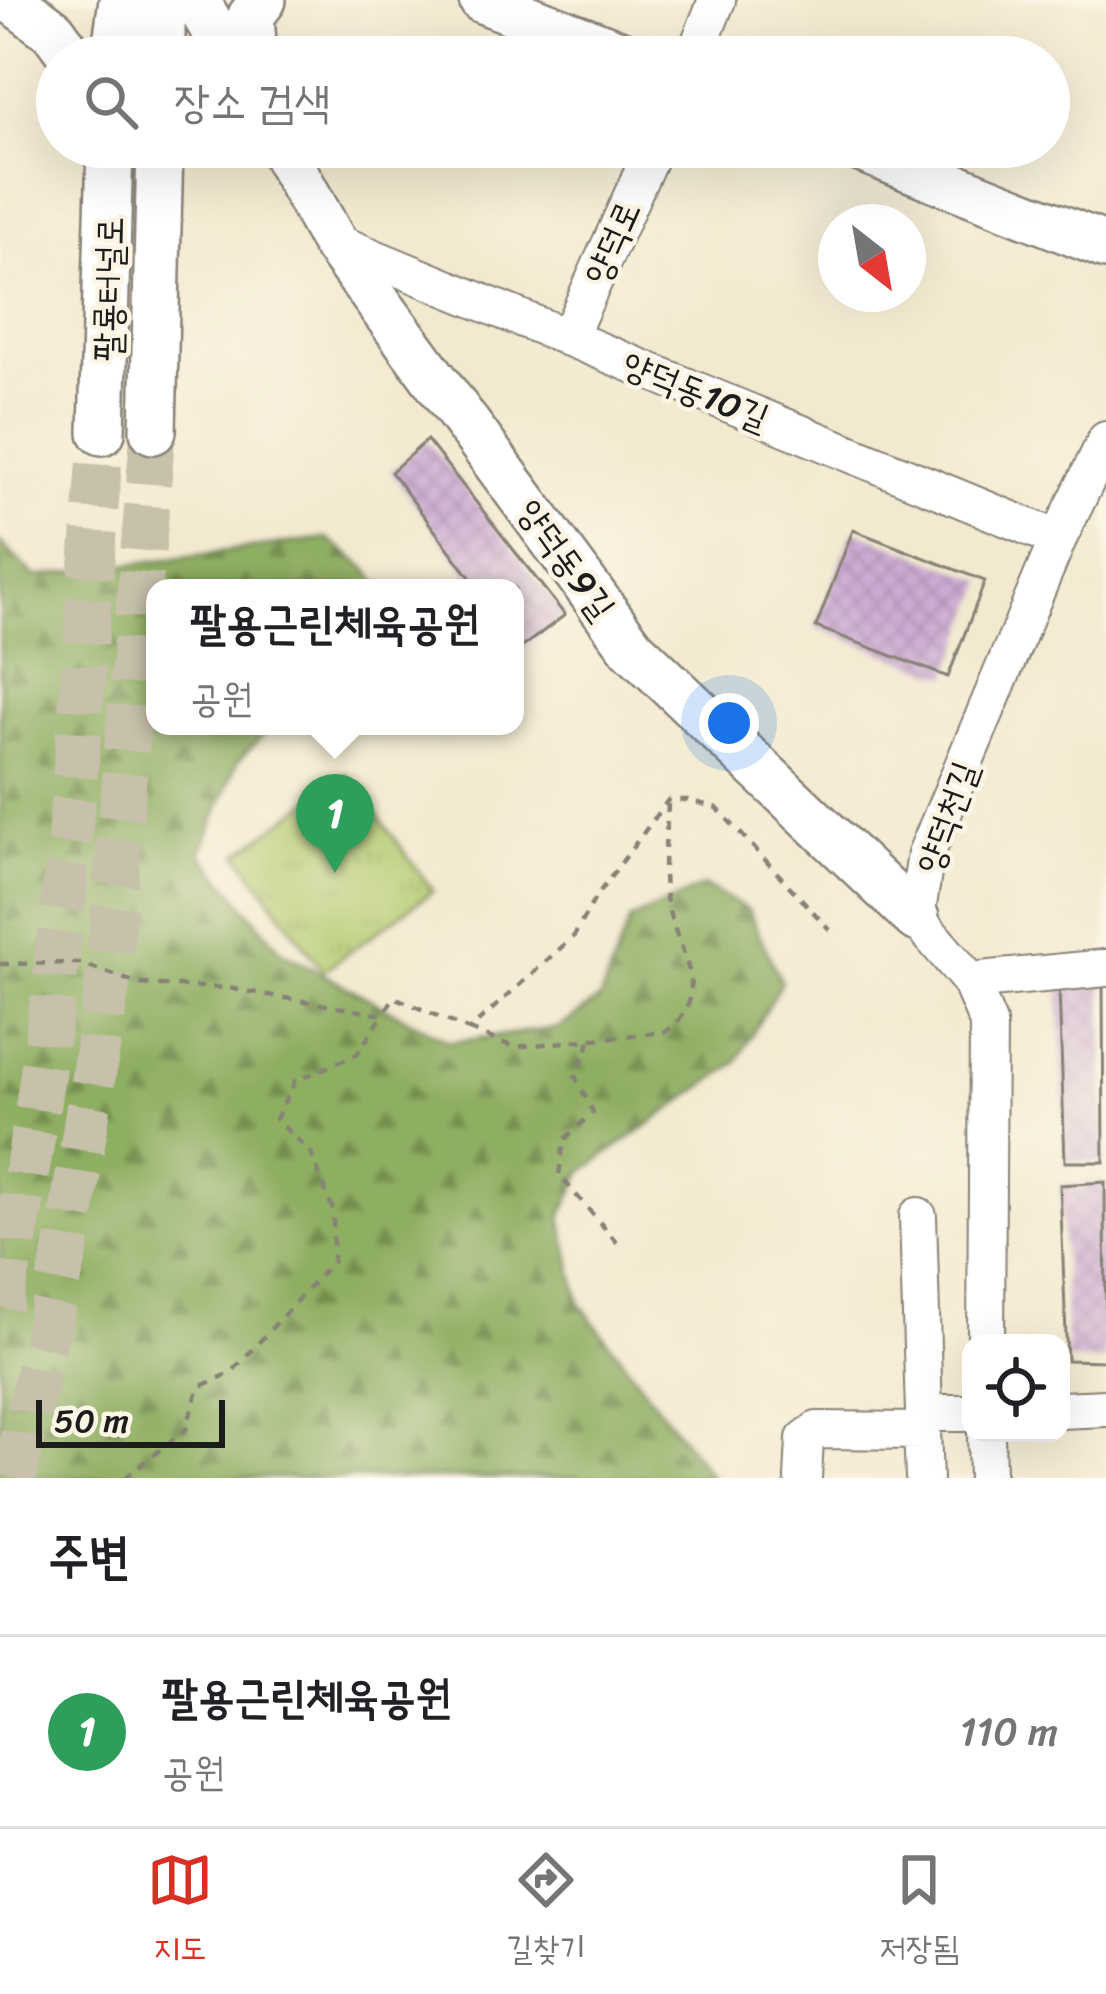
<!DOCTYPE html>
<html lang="ko">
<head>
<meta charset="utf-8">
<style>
  :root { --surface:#fff; --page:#f2f2f2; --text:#202124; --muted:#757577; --line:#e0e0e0; --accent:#d93025 }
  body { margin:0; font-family:Sriracha,"Poor Story",sans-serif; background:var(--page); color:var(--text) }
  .controls { position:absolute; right:36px; bottom:36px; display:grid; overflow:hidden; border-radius:24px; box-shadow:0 12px 48px #0002 }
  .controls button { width:108px; height:108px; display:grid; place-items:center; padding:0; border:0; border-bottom:3px solid var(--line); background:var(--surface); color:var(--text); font:60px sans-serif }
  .compass { position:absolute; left:818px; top:204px; width:108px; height:108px; border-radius:50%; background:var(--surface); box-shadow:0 12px 48px #0002; rotate:149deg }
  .scale { position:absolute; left:36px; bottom:30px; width:189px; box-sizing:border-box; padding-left:12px; border:6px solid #1c1c1c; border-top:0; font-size:33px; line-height:42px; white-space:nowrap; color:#1c1c1c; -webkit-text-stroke:9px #fcf5e5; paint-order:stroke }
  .you { position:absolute; left:729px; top:723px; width:42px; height:42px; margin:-30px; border:9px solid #fff; border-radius:50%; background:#1a73e8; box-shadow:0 0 0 18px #1a73e833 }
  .badge { display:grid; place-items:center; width:78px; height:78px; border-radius:50%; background:var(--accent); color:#fff; font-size:39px; font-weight:700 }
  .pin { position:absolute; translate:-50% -99px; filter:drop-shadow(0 3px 6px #0008) }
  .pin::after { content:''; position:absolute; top:63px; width:42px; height:36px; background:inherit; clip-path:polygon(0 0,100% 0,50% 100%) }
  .popup { position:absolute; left:146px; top:579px; width:378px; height:156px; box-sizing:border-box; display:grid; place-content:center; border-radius:24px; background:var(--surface); filter:drop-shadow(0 3px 9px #0005); font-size:39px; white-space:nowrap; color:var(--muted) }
  .popup b { font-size:45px; color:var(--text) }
  .popup::after { content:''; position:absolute; left:50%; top:100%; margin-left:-24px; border:24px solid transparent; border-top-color:var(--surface) }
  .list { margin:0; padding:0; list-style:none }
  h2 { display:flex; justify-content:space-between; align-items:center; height:156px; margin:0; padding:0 48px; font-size:51px }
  h2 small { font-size:39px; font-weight:400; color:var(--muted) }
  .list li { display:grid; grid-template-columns:78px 1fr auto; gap:36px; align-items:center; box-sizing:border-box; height:192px; padding:0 48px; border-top:3px solid var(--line) }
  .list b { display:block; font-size:45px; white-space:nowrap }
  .list p { margin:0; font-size:39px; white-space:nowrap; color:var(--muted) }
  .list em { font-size:39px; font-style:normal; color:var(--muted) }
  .icon { flex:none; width:66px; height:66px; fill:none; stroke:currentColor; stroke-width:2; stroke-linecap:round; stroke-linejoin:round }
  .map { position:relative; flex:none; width:1106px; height:1478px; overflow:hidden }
  .search { position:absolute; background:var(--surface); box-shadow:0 12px 48px #0002; left:36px; right:36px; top:36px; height:132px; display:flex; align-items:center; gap:30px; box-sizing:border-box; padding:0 42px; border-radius:66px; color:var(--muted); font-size:45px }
  .sheet { height:348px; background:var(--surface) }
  nav { display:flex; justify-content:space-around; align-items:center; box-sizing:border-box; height:168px; border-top:3px solid var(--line); background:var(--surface); font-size:33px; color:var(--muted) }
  nav a { display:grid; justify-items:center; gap:6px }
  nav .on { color:var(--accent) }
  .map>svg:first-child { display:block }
  .forest { fill:url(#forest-firs); stroke:#55653f; stroke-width:3 }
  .park { fill:url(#park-tufts); stroke:#687346; stroke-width:3 }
  .building { fill:url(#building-cross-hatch) }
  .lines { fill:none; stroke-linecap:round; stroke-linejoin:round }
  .major-tunnel { stroke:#c7c0ab; stroke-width:45; stroke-dasharray:45 22; stroke-linecap:butt }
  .minor-casing { stroke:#878276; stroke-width:40 }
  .major-casing { stroke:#878276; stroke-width:50 }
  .path { stroke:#878276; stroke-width:4.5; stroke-dasharray:9 9; stroke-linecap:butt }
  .minor { stroke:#fff; stroke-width:36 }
  .major { stroke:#fff; stroke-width:45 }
  .labels { text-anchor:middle; stroke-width:9; stroke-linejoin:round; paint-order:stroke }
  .street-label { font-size:36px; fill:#1c1c1c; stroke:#fcf5e5 }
</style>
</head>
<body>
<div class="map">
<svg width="1106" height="1478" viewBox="0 0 1106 1478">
  <defs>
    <pattern id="forest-firs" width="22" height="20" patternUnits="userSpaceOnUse" patternTransform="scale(3)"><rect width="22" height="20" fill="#8eae62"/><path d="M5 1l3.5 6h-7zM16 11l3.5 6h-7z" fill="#738d50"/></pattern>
    <pattern id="park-tufts" width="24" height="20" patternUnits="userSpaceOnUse" patternTransform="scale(3)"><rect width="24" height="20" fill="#b3ca6f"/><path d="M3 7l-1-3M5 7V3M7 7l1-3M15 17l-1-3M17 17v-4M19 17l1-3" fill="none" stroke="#99ad60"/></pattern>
    <pattern id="building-cross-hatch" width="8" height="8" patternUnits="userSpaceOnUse" patternTransform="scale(3)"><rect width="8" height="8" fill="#ccacd3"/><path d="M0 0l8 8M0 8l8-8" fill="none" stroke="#af93b5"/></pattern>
  </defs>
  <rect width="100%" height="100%" fill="#fcf5e5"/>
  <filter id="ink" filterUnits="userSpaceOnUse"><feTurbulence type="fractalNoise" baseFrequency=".00833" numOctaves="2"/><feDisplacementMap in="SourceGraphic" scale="24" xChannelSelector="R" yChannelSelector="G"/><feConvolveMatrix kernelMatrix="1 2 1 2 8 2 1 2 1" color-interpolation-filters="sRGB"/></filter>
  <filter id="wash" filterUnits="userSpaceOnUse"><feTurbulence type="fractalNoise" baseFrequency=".004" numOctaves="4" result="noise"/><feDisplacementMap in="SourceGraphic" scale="48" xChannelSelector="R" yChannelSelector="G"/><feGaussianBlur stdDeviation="2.7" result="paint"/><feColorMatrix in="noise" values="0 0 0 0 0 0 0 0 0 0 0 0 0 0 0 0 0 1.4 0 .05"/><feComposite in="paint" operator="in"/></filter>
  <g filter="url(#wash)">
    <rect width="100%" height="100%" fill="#f2e9cf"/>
    <path class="forest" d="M327,538L364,566L382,588H155V726H272L237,762L201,853L282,952L450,1042L559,1028L600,999L630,920L704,886L748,910L781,982L736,1063L583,1171L561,1217L580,1304L712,1478H0V542L35,577Z"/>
    <path class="park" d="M347,774L433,891L323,971L238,854Z"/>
    <g id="blocks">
      <path class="building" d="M427,440L565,615L522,647L515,637V588H478L391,472Z
        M853,530L985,581L948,677L816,627Z
        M1103,984L1104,1162H1065L1059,987Z
        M1105,1182L1106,1361L1067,1360L1060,1185Z"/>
    </g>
  </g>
  <g filter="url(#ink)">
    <use href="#blocks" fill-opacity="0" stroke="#878276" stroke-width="3"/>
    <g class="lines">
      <path class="major-tunnel" d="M0,1307C65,1020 78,724 102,432
        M14,1478L67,1245L107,988L153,431"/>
      <g class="minor-casing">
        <path id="minor" d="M694,57L717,0
          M333,241L1058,539
          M568,338L654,147
          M970,981L1106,968
          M918,1216L924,1413
          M986,1343L988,1023L970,981L916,918L926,854L1058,539L1106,440
          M1061,1410L1106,1408
          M922,1431L924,1478
          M986,1433L987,1478
          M803,1478L805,1439L817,1430L922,1431L924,1413H971"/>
      </g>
      <g class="major-casing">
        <path id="major" d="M11,0L53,31L72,57
          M196,0L230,57
          M482,0L629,57
          M114,57L122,0
          M162,57V0
          M254,57L251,16L263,0
          M281,147L333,241L632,648L916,918
          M856,147L1106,246
          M153,431L160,147
          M102,432L110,147"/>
      </g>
      <path class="path" d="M0,964L81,963L139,984L228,988L383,1015L394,997L469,1030L574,936L595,898L668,800H688L717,808L830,930
        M469,1030L514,1047L665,1032C719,994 673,947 666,897C661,867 667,833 668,803
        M590,1041L575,1076L593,1112L564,1140L559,1175L621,1247
        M125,1478L186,1429L199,1387L231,1373L333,1261V1210L311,1153L276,1119L295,1081L357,1054L383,1015"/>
      <use href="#minor" class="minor"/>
      <use href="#major" class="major"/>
    </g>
  </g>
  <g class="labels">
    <g class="street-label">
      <text transform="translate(611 242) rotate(-66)" y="13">양덕로</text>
      <text transform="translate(108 289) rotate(-89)" y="13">팔룡터널로</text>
      <text transform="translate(696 390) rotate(22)" y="13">양덕동10길</text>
      <text transform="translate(567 559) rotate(54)" y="13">양덕동9길</text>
      <text transform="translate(946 817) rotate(-70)" y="13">양덕천길</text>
    </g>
  </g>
</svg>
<div class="controls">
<button><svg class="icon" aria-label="locate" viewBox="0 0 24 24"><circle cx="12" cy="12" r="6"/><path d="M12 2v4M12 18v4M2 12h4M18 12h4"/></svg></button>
</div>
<svg class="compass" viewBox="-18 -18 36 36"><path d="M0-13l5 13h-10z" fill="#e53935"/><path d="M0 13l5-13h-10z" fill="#757577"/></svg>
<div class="scale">50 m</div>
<div class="you"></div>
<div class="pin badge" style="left:335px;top:873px;background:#2e9e5b">1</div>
<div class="popup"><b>팔용근린체육공원</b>공원</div>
<div class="search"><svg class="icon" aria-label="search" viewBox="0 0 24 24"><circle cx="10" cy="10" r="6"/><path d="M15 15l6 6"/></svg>장소 검색</div>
</div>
<section class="sheet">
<h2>주변<small></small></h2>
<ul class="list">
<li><span class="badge" style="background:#2e9e5b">1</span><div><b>팔용근린체육공원</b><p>공원</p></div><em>110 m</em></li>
</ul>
</section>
<nav>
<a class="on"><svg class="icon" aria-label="map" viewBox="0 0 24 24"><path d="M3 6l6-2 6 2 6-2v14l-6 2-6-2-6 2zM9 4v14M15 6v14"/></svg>지도</a>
<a><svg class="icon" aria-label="directions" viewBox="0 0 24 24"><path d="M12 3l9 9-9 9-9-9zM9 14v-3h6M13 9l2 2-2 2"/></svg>길찾기</a>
<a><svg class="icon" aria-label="saved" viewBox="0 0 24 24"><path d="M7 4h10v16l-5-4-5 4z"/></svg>저장됨</a>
</nav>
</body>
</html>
